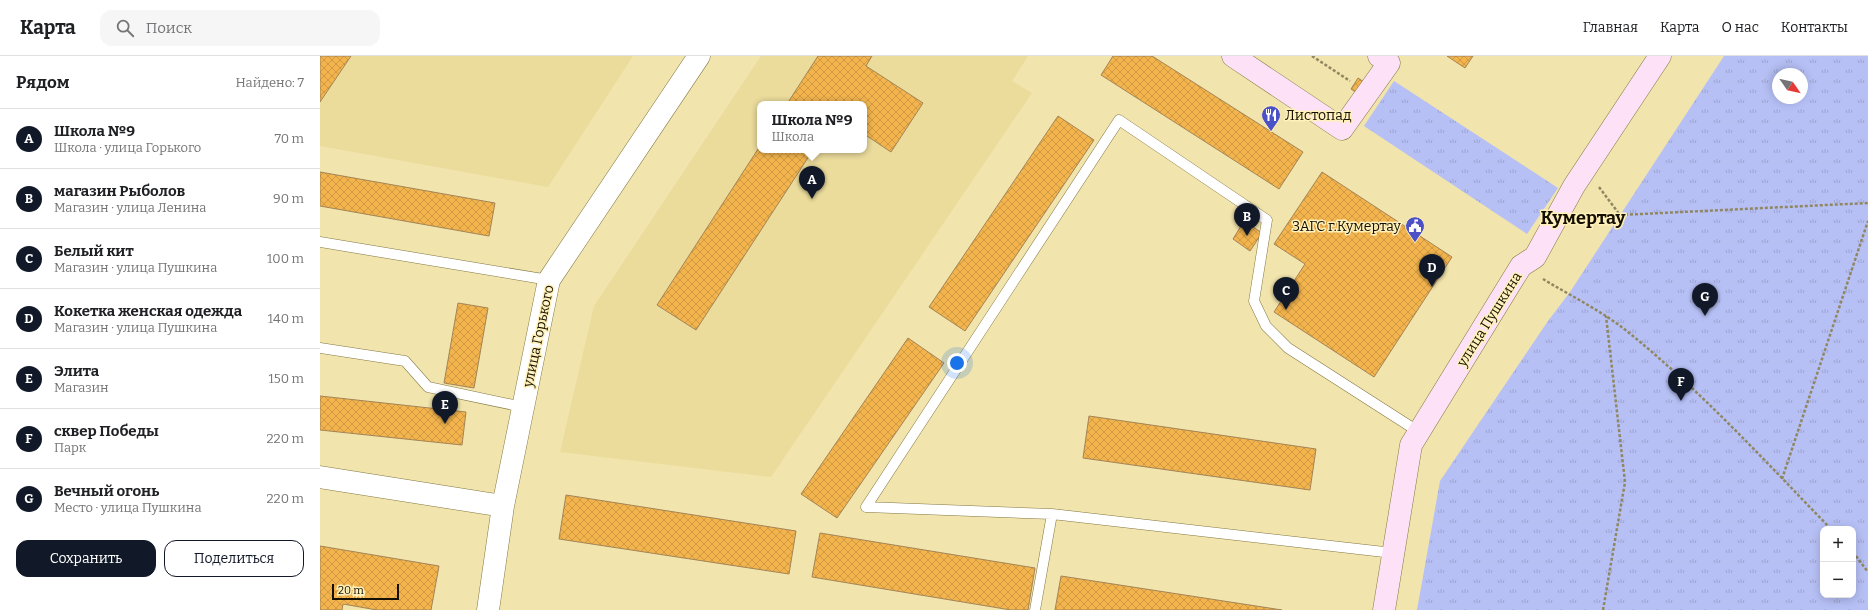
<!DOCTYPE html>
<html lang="ru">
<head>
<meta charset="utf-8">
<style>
  :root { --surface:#fff; --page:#f6f6f6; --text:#202124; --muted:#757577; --line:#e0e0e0; --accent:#111827 }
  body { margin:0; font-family:Bitter,serif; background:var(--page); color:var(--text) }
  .controls { position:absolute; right:12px; bottom:12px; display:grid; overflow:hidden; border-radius:8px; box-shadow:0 2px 10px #0003 }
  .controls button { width:36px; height:36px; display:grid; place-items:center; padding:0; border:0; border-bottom:1px solid var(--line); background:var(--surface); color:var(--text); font:20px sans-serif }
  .compass { position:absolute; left:1452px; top:12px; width:36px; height:36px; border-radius:50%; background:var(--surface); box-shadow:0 2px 10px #0003; rotate:124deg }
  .scale { position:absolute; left:12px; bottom:10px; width:67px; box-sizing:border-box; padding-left:4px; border:2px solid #140f00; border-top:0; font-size:11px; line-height:14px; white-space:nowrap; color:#140f00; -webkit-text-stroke:3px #fff1b9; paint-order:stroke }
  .you { position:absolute; left:637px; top:307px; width:14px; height:14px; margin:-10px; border:3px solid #fff; border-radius:50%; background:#1a73e8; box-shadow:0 0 0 6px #1a73e833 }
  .badge { display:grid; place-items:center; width:26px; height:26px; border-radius:50%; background:var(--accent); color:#fff; font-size:13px; font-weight:700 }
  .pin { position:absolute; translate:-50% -33px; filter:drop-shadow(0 1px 2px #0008) }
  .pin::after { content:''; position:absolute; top:21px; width:14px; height:12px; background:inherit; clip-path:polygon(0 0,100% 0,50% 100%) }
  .popup { position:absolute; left:437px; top:45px; width:110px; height:52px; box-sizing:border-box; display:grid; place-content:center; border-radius:8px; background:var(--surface); filter:drop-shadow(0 1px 3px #0005); font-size:13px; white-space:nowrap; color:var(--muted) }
  .popup b { font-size:15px; color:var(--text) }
  .popup::after { content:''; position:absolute; left:50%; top:100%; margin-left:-8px; border:8px solid transparent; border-top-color:var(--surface) }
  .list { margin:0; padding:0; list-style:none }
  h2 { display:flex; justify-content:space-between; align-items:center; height:52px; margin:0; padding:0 16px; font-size:17px }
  h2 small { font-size:13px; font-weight:400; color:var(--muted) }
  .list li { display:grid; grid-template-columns:26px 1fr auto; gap:12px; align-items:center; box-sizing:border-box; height:60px; padding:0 16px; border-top:1px solid var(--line) }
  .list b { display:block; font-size:15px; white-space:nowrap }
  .list p { margin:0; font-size:13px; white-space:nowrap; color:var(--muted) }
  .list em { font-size:13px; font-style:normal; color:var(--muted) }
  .actions { display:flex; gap:8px; padding:12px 16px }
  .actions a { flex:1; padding:9px 0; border:1px solid var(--accent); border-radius:12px; text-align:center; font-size:14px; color:var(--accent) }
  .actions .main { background:var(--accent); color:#fff }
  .icon { flex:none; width:22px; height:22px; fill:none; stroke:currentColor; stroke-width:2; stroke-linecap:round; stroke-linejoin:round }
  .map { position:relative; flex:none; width:1548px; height:554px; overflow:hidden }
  header { display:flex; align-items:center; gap:24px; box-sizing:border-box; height:56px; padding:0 20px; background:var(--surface); border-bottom:1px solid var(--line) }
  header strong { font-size:19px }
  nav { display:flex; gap:22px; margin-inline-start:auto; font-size:14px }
  .search { width:280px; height:36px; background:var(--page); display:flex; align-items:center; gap:10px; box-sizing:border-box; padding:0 14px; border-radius:12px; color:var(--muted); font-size:15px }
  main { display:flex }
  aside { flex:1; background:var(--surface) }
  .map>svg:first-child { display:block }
  .built { fill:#ebdc9c; fill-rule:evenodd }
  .park { fill:url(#park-tufts); fill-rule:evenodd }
  .building { fill:url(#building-cross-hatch); stroke:#a38456 }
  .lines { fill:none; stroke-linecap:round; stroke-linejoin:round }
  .service-casing { stroke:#847843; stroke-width:11 }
  .tertiary-casing { stroke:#847843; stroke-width:23 }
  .secondary-casing { stroke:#847843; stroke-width:23 }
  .path { stroke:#908761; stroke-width:2.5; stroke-dasharray:3 2; stroke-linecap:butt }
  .service { stroke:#fff; stroke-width:10 }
  .tertiary { stroke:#fff; stroke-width:22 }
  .secondary { stroke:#fde1f6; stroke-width:22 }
  .labels { text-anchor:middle; stroke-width:3; stroke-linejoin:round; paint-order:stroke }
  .poi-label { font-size:14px; fill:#140f00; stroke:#fff1b9; text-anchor:start }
  .street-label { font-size:14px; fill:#140f00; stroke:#fff1b9 }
  .district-label { font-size:18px; font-weight:bold; fill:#140f00; stroke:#fff1b9 }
</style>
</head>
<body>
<header>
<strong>Карта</strong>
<div class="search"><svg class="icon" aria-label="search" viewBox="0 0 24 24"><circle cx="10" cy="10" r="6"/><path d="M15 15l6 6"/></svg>Поиск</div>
<nav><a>Главная</a><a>Карта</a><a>О нас</a><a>Контакты</a></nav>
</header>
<main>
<aside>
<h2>Рядом<small>Найдено: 7</small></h2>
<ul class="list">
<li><span class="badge">A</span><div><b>Школа №9</b><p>Школа · улица Горького</p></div><em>70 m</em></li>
<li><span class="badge">B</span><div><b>магазин Рыболов</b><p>Магазин · улица Ленина</p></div><em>90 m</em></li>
<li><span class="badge">C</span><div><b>Белый кит</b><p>Магазин · улица Пушкина</p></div><em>100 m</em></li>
<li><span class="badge">D</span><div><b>Кокетка женская одежда</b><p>Магазин · улица Пушкина</p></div><em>140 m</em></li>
<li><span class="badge">E</span><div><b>Элита</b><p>Магазин</p></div><em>150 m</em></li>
<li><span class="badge">F</span><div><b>сквер Победы</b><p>Парк</p></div><em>220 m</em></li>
<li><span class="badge">G</span><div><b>Вечный огонь</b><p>Место · улица Пушкина</p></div><em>220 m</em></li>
</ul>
<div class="actions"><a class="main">Сохранить</a><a>Поделиться</a></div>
</aside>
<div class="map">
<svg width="1548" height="554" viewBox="0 0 1548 554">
  <defs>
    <pattern id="park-tufts" width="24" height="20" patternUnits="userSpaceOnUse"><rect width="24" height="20" fill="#b6c0f5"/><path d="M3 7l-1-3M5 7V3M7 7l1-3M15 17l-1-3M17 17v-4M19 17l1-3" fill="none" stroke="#9ca4d0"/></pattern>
    <pattern id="building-cross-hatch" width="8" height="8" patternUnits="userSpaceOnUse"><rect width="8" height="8" fill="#f3b44e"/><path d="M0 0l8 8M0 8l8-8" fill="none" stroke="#cf9a42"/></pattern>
  </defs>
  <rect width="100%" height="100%" fill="#f1e4ac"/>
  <path class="built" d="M0,0H313L228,131L0,90Z
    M441,0H708L692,25L712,37L451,421L240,396L274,250ZM440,48H544V94H440Z"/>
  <path class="park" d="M1404,0H1548V554H1097L1120,425L1228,265L1250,236ZM1458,18H1482V42H1458ZM1503,473H1533V539H1503Z
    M1074,25L1238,132L1207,178L1044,70Z"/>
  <path class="building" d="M0,0H31L0,46Z
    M498,0H552L546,10L603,47L571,96L544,78V48H467Z
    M793,0H832L983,96L959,133L781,19Z
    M1127,0H1153L1145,12Z
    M1038,22L1047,28L1040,39L1031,33Z
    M738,60L774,84L645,275L609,251Z
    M440,90V94H493L376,274L337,249Z
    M0,116L175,147L169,180L0,150Z
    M1002,116L1132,201L1054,321L954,256L985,208L954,188Z
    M924,165L942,177L930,195L913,183Z
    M138,247L168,252L154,332L124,327Z
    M588,282L624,307L517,462L481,438Z
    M0,340L146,356L142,389L0,374Z
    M769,360L996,393L990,434L763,402Z
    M246,439L476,475L469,518L239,483Z
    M500,477L715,512L708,554H691L492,521Z
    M0,490L119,510L111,554H57L23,548L22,554H0Z
    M741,520L962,554H735Z"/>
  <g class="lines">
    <g class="service-casing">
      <path id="service" d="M0,186L229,224
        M0,292L85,305L108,331L203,351
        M546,451L799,64L947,164L934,245L946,270L968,292L1099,376
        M546,451L732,458L1073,497
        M715,554L732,458"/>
    </g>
    <g class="tertiary-casing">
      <path id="tertiary" d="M0,421L183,450
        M168,554L183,450L229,224L379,0"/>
    </g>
    <g class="secondary-casing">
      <path id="secondary" d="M913,0L1022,73L1069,7L1059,0
        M1064,554L1091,389L1201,210L1215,201L1254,130L1340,0"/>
    </g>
    <path class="path" d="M992,0L1030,25
      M1279,131L1300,159L1548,147
      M1223,223C1251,240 1282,255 1308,276C1381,335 1445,405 1511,473
      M1462,423L1548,165
      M1533,496L1548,516
      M1283,554L1305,426L1286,260"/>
    <use href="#service" class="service"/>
    <use href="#tertiary" class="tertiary"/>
    <use href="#secondary" class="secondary"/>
  </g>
  <defs>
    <g id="restaurant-pin" transform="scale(1)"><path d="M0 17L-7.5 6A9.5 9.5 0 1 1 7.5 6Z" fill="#4d51c7" stroke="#fff1b9"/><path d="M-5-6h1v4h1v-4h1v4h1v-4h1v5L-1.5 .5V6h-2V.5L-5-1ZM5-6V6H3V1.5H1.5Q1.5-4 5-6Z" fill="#fff"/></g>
    <g id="civic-pin" transform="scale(1)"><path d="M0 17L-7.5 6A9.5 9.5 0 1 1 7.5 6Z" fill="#4d51c7" stroke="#fff1b9"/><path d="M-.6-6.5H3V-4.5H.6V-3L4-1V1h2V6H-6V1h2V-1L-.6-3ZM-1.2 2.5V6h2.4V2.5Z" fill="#fff"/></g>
  </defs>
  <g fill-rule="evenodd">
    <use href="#restaurant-pin" x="951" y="59"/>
    <use href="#civic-pin" x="1095" y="170"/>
  </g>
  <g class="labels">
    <g class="poi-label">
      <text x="965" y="64">Листопад</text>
      <text x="1081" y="175" text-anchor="end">ЗАГС г.Кумертау</text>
    </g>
    <g class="street-label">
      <text transform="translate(1169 263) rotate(-58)" y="5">улица Пушкина</text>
      <text transform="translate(218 280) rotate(-78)" y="5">улица Горького</text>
    </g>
    <g class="district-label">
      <text x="1263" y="168">Кумертау</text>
    </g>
  </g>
</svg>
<div class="controls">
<button>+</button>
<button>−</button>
</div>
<svg class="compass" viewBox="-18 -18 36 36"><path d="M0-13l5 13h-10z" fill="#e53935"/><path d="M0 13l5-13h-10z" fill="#757577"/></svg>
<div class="scale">20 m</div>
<div class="you"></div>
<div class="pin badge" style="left:492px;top:143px">A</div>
<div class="popup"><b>Школа №9</b>Школа</div>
<div class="pin badge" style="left:927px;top:180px">B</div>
<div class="pin badge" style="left:966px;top:254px">C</div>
<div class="pin badge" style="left:1112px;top:231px">D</div>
<div class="pin badge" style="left:125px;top:368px">E</div>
<div class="pin badge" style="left:1361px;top:345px">F</div>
<div class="pin badge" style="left:1385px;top:260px">G</div>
</div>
</main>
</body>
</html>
